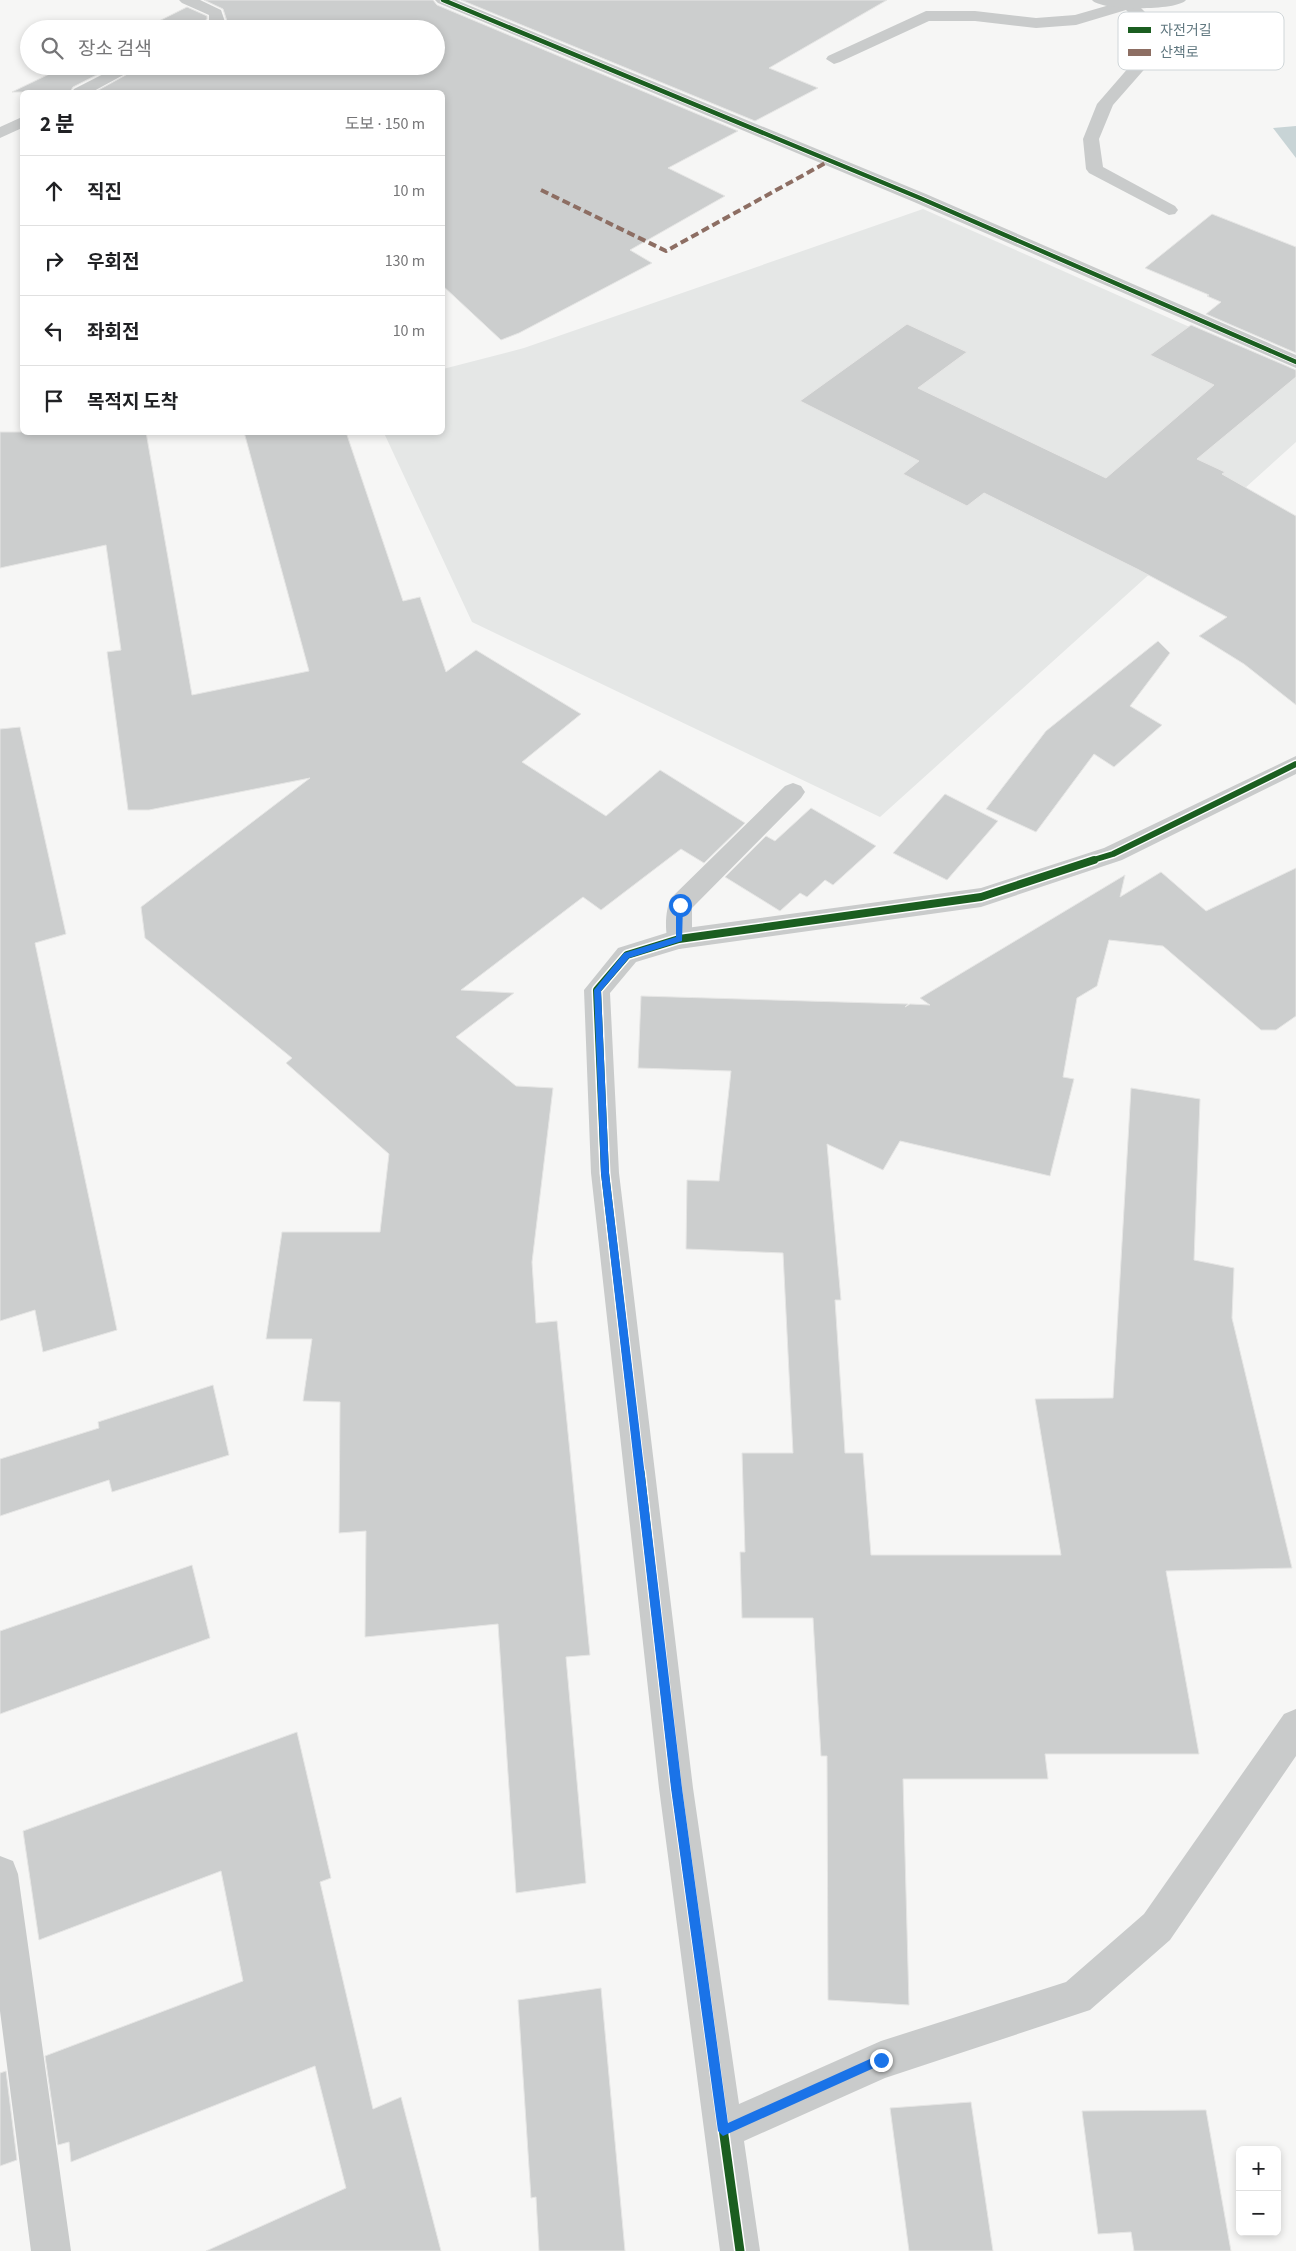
<!DOCTYPE html>
<html lang="ko">
<head>
<meta charset="utf-8">
<style>
  :root { --surface:#fff; --page:#f2f2f2; --text:#202124; --muted:#757577; --line:#e0e0e0 }
  body { margin:0; font-family:"Source Sans 3","Noto Sans KR",sans-serif; background:var(--page); color:var(--text) }
  .controls { position:absolute; right:15px; bottom:15px; display:grid; overflow:hidden; border-radius:8px; box-shadow:0 2px 8px #0003 }
  .controls button { width:45px; height:45px; display:grid; place-items:center; padding:0; border:0; border-bottom:1px solid var(--line); background:var(--surface); color:var(--text); font:25px sans-serif }
  .stop { position:absolute; width:15px; height:15px; margin:-11px; border:4px solid #1a73e8; border-radius:50%; background:#fff }
  .stop.end { background:#1a73e8; border-color:#fff; box-shadow:0 1px 5px #0008 }
  .list { margin:0; padding:0; list-style:none }
  h2 { display:flex; justify-content:space-between; align-items:center; height:65px; margin:0; padding:0 20px; font-size:21px }
  h2 small { font-size:16px; font-weight:400; color:var(--muted) }
  .list li { display:grid; grid-template-columns:32px 1fr auto; gap:15px; align-items:center; box-sizing:border-box; height:70px; padding:0 20px; border-top:1px solid var(--line) }
  .list b { display:block; font-size:19px; white-space:nowrap }
  .list em { font-size:16px; font-style:normal; color:var(--muted) }
  .icon { flex:none; width:28px; height:28px; fill:none; stroke:currentColor; stroke-width:2; stroke-linecap:round; stroke-linejoin:round }
  .map { position:relative; flex:none; width:1296px; height:2251px; overflow:hidden }
  .search { position:absolute; background:var(--surface); box-shadow:0 2px 8px #0003; left:20px; top:20px; width:425px; height:55px; display:flex; align-items:center; gap:12px; box-sizing:border-box; padding:0 18px; border-radius:28px; color:var(--muted); font-size:19px }
  .panel { position:absolute; background:var(--surface); box-shadow:0 2px 8px #0003; left:20px; top:90px; width:425px; height:345px; border-radius:8px }
  .map>svg:first-child { display:block }
  .built { fill:#e5e7e6 }
  .water { fill:#c8d4d6 }
  .building { fill:#cccece; stroke:#e6e6e5 }
  .lines { fill:none; stroke-linecap:round; stroke-linejoin:round }
  .service { fill:#c9cbcb; fill-rule:evenodd }
  .minor { fill:#c9cbcb; fill-rule:evenodd }
  .quiet { stroke:#8d6e63; stroke-width:4; stroke-dasharray:8 4; stroke-linecap:butt }
  .cycleway-far3-casing { stroke:#fff; stroke-width:6 }
  .cycleway-far2-casing { stroke:#fff; stroke-width:9 }
  .cycleway-far1-casing { stroke:#fff; stroke-width:11 }
  .cycleway-casing { stroke:#fff; stroke-width:12 }
  .cycleway-far3 { stroke:#1b5e20; stroke-width:4.5 }
  .cycleway-far2 { stroke:#1b5e20; stroke-width:6 }
  .cycleway-far1 { stroke:#1b5e20; stroke-width:8 }
  .cycleway { stroke:#1b5e20; stroke-width:9 }
  .route { fill:#1a73e8 }
  .key { fill:#fff; stroke:#d0d6d9; stroke-width:1 }
  .key-label { font-size:14px; fill:#617880 }
</style>
</head>
<body>
<div class="map">
<svg width="1296" height="2251" viewBox="0 0 1296 2251">
  <rect width="100%" height="100%" fill="#f6f6f5"/>
  <path class="built" d="M923,209L1296,374V442L880,817L472,622L384,433L442,432L443,369L524,348Z"/>
  <path class="water" d="M1296,126V158L1273,128Z"/>
  <path class="building" d="M204,0H433L437,5L738,131L668,168L725,196L630,250L652,263L519,333L501,340L442,285V92H95L142,66H436V29H220L227,21L223,9Z
    M461,0H887L769,68L818,88L755,121Z
    M187,7L207,16V19L195,29H143Z
    M66,66H114L73,87L70,92H12Z
    M1212,214L1296,247V353L1206,314L1221,302L1207,296L1209,295L1145,268Z
    M907,324L967,352L918,388L1106,478L1214,385L1150,355L1191,325L1296,370V377L1197,459L1225,472L1222,474L1296,516V705L1244,664L1199,636L1227,617L1139,570L984,493L967,506L903,474L919,461L800,401Z
    M0,432H146L192,695L309,671L244,432H346L403,601L420,597L446,672L476,650L581,714L522,762L606,816L660,770L745,823L704,863L681,849L601,910L583,897L461,990L514,993L456,1037L516,1086L553,1088L532,1262L536,1323L557,1321L590,1655L566,1657L586,1883L516,1893L498,1624L365,1637L366,1531L339,1533L340,1402L303,1401L312,1339H266L282,1232H380L389,1154L286,1063L292,1058L145,938L141,907L310,778L149,810H128L107,652L121,650L106,545L0,568Z
    M1158,641L1170,653L1130,706L1162,725L1114,767L1094,754L1036,832L986,809L1046,731Z
    M20,727L66,934L35,943L117,1330L43,1352L35,1310L0,1321V729Z
    M945,794L998,821L947,880L893,853Z
    M811,808L876,846L833,885L825,880L807,897L800,893L780,911L725,877L766,836L775,841Z
    M1296,868V1016L1276,1030H1261L1163,946L1109,940L1097,986L1077,998L1063,1077L1074,1079L1050,1176L900,1141L883,1170L827,1144L841,1300H835L845,1453H863L871,1555H1061L1035,1399L1113,1398L1131,1088L1200,1099L1194,1260L1234,1268L1232,1318L1292,1568L1166,1571L1199,1754H1045L1048,1779H903L909,2005L828,2000L827,1756H821L813,1618H742L740,1552H745L742,1453H793L783,1253L686,1249L687,1180L719,1181L731,1071L638,1068L641,996L908,1004L905,1007L910,1004L930,1005L920,998L1125,875L1120,897L1161,872L1206,911Z
    M213,1385L229,1455L112,1492L109,1480L0,1516V1459L99,1428L98,1422Z
    M192,1565L210,1638L0,1714V1631Z
    M297,1732L331,1878L320,1882L373,2109L401,2097L441,2251H206L346,2188L315,2066L71,2162L69,2142L58,2145L45,2056L243,1981L221,1871L39,1940L23,1831Z
    M601,1988L625,2251H539L536,2197L531,2198L518,2000Z
    M6,2071L17,2160L0,2166V2073Z
    M971,2102L993,2251H909L890,2108Z
    M1206,2110L1231,2251H1134L1131,2232L1098,2234L1082,2111Z"/>
  <g class="lines">
    <path class="service" d="M1127,0L1134,1L1165,32L1149,64L1113,105L1099,139L1103,167L1175,206L1178,210L1175,214L1169,215L1089,173L1086,169L1083,139L1097,104L1136,59L1149,33L1126,10L1076,25L1036,28L975,21H929L840,62L834,64L826,59L828,56L926,11H975L1036,18L1075,15Z
      M793,783L801,786L805,792L801,798L692,908V939L688,946L679,949L670,946C664,934 665,910 671,898L785,786Z"/>
    <path class="minor" d="M179,0H200L221,10L225,22L217,29H197L209,20V15L182,3Z
      M435,0H456L926,194L1296,355V368L914,202L438,3Z
      M1092,0H1186C1178,11 1100,11 1092,0Z
      M119,66H140L92,92H72L74,89Z
      M22,117V128L0,138V127Z
      M1296,756V774L1122,860L981,907L679,949L636,962L610,993L619,1173L693,1788L739,2104L881,2041L1066,1982L1144,1914L1284,1714L1296,1709V1756L1170,1940L1090,2010L885,2078L744,2141L760,2251H720L659,1788L591,1173L584,990L618,948L679,929L981,888L1104,848Z
      M0,1856L13,1861L18,1874L71,2251H31L0,2011Z"/>
    <path class="quiet" d="M541,190L666,251L829,161"/>
    <g class="cycleway-far3-casing">
      <path id="cycleway-far3" d="M443,0L920,198L1296,362"/>
    </g>
    <g class="cycleway-far2-casing">
      <path id="cycleway-far2" d="M1090,861L1113,854L1296,764"/>
    </g>
    <g class="cycleway-far1-casing">
      <path id="cycleway-far1" d="M640,1474L605,1173L597,990L627,955L679,939L981,897L1094,860"/>
    </g>
    <g class="cycleway-casing">
      <path id="cycleway" d="M640,1472L676,1788L740,2251"/>
    </g>
    <use href="#cycleway-far3" class="cycleway-far3"/>
    <use href="#cycleway-far2" class="cycleway-far2"/>
    <use href="#cycleway-far1" class="cycleway-far1"/>
    <use href="#cycleway" class="cycleway"/>
  </g>
  <path class="route" d="M680,902L683,905L682,941L629,958L601,991L609,1173L682,1788L728,2123L881,2054L886,2060L885,2063L723,2136L718,2131L671,1788L601,1173L594,990L624,953L676,937V905Z"/>
  <rect x="1118" y="12" width="166" height="58" rx="8" class="key"/>
  <rect x="1128" y="27" width="23" height="6" fill="#1b5e20"/>
  <rect x="1128" y="49" width="23" height="7" fill="#8d6e63"/>
  <g class="key-label">
    <text x="1160" y="35">자전거길</text>
    <text x="1160" y="57">산책로</text>
  </g>
</svg>
<div class="controls">
<button>+</button>
<button>−</button>
</div>
<div class="stop" style="left:680px;top:905px"></div>
<div class="stop end" style="left:881px;top:2060px"></div>
<div class="search"><svg class="icon" aria-label="search" viewBox="0 0 24 24"><circle cx="10" cy="10" r="6"/><path d="M15 15l6 6"/></svg>장소 검색</div>
<section class="panel">
<h2>2 분<small>도보 · 150 m</small></h2>
<ul class="list">
<li><svg class="icon" aria-label="ahead" viewBox="0 0 24 24"><path d="M12 20V5M6 11l6-6 6 6"/></svg><div><b>직진</b></div><em>10 m</em></li>
<li><svg class="icon" aria-label="right" viewBox="0 0 24 24"><path d="M7 20v-9h11M14 6l5 5-5 5"/></svg><div><b>우회전</b></div><em>130 m</em></li>
<li><svg class="icon" aria-label="left" viewBox="0 0 24 24"><path d="M17 20v-9H6M10 6l-5 5 5 5"/></svg><div><b>좌회전</b></div><em>10 m</em></li>
<li><svg class="icon" aria-label="arrive" viewBox="0 0 24 24"><path d="M6 21V4h12l-3 4 3 4H6"/></svg><div><b>목적지 도착</b></div></li>
</ul>
</section>
</div>
</body>
</html>
